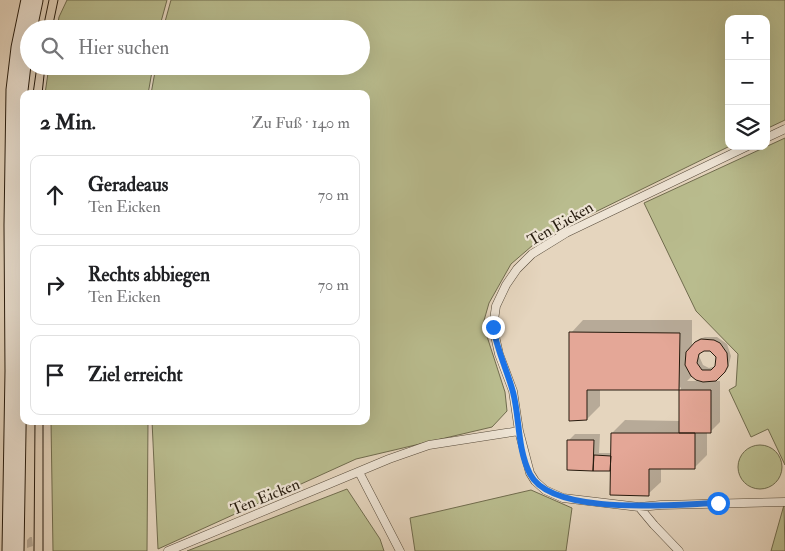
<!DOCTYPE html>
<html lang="de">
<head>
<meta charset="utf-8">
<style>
  :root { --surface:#fff; --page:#f6f6f6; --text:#202124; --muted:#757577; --line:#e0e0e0 }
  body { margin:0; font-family:"IM FELL Double Pica",serif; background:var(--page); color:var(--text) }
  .controls { position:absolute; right:15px; top:15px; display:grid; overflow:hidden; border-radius:10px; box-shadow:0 5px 20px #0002 }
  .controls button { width:45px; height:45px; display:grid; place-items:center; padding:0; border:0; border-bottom:1px solid var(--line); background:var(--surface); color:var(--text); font:25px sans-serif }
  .stop { position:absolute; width:15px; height:15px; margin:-11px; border:4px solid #1a73e8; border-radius:50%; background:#fff }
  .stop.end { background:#1a73e8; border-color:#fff; box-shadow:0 1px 5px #0008 }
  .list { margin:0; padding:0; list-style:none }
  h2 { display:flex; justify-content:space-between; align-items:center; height:65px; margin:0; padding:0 20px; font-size:21px }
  h2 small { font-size:16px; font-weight:400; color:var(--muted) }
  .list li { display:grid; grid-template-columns:32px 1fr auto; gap:15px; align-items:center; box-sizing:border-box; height:80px; margin:0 10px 10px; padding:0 10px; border:1px solid var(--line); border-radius:10px }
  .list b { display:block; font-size:19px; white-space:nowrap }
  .list p { margin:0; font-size:16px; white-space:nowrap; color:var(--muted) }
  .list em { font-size:16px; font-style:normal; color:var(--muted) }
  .icon { flex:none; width:28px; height:28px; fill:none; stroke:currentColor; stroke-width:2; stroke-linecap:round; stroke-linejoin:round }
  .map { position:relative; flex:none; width:785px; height:551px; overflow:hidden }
  .search { position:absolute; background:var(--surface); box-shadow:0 5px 20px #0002; left:20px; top:20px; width:350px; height:55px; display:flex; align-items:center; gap:12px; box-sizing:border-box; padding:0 18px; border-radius:28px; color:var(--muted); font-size:19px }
  .panel { position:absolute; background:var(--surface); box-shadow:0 5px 20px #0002; left:20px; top:90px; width:350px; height:335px; border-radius:10px }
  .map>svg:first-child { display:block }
  .green { fill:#b9bc8e; stroke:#706c4e }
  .shadow { fill:#0003; fill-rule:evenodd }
  .building { fill:#e4a797; stroke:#261b0e; fill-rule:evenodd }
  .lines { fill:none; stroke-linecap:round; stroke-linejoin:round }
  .service-casing { stroke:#564a3a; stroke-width:9 }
  .secondary-casing { stroke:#261b0e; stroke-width:23 }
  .service { stroke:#eee4d5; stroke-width:8 }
  .secondary { stroke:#eee4d5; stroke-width:21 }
  .tram { stroke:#261b0e; stroke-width:1 }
  .route { stroke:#1a73e8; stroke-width:6 }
  .labels { text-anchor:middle; stroke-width:4.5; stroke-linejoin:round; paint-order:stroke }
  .street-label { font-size:16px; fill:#261b0e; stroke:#eee4d5 }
</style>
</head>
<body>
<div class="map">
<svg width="785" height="551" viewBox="0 0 785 551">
  <rect width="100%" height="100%" fill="#e5d5be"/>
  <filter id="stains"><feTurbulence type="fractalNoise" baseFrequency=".004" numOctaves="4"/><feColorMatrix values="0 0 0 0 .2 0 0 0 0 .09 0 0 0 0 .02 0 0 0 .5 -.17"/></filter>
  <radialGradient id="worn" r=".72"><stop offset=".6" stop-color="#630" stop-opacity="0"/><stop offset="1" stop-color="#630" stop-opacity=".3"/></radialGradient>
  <path class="green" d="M67,0H167L159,29H57L59,17Z
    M171,0H785V120L766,129V19H729V146H730L540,239L511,264L489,303L483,324L505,392L507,411L492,427L356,459L158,549L152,421H366V94H151L156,66H361V29H163Z
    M49,66H153L148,94H45Z
    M785,138V465L768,429L751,437L729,390L736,386L738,354L696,311L644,203Z
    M51,421H148L147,551H53Z
    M738 467a22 22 0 1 1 44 0a22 22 0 1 1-44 0Z
    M347,489L380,539L384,551H187Z
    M531,490L572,508L566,551H415L410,518Z
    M784,505L785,551H771Z"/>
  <path class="shadow" d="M583,320H692V347L699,339L705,337H717L727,344L731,356L728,368L713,381H720V422L710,432H707V455L694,468H661V482L648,494L612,468L610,470L568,469L569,440L575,434H600L599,453H612V433L625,420L680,421L681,387L679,389H600V406L587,419L571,333ZM707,349L716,354L718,360L716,366L709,368L703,365L699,356L701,352ZM692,376L702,381H687Z
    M30,537H32L33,546L27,548V540Z"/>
  <path class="building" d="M569,332L680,333L679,390H587V420L569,421Z
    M701,339L714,340L720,343L727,353L728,366L725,372L716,381L703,382L696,380L691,376L685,365L686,352L695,342ZM704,351H710L716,357L715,366L711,370H702L697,363L699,354Z
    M679,390H711V433H679Z
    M611,433H695V469H649V496L610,495Z
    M567,440H594L593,471L567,470Z
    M594,455L611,456L610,471H593Z"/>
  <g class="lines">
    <g class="service-casing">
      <path id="service" d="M766,138L785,129
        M519,431L530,473L535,481L545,490L563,498L639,507L661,505L785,502
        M359,472L400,551
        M639,507L654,525L679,551
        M168,551L389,459L429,445L519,431L513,391L499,354L493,327L496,306L506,285L517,269L532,254L566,233L748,146"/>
    </g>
    <g class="secondary-casing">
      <path id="secondary" d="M13,551L16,371L15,225L17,90L22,48L32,0"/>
    </g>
    <use href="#service" class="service"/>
    <use href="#secondary" class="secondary"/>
    <path class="tram" d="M43,29L49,0
      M52,29L58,0
      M33,94L37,66
      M42,94L45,66
      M34,551L35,421
      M43,551V421"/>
  </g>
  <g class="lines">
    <path class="route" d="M493,327C497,350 507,370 513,392C520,419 517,448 530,474C552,517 676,504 718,503"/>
  </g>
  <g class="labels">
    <g class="street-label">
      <text transform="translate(560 223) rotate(-30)" y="6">Ten Eicken</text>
      <text transform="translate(265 496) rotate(-22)" y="6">Ten Eicken</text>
    </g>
  </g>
  <rect width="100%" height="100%" filter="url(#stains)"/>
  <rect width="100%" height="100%" fill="url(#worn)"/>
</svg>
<div class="controls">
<button>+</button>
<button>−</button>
<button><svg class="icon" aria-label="layers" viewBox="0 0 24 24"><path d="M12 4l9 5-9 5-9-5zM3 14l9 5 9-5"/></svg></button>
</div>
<div class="stop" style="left:718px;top:503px"></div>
<div class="stop end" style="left:493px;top:327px"></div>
<div class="search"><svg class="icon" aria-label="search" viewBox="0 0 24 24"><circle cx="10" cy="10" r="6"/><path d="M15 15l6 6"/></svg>Hier suchen</div>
<section class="panel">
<h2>2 Min.<small>Zu Fuß · 140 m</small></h2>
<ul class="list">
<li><svg class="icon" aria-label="ahead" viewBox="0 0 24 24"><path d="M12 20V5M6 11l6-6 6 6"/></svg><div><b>Geradeaus</b><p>Ten Eicken</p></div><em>70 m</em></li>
<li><svg class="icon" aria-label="right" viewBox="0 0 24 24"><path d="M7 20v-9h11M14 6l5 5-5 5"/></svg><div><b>Rechts abbiegen</b><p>Ten Eicken</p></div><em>70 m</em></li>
<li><svg class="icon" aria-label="arrive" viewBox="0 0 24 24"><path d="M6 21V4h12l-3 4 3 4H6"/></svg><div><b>Ziel erreicht</b></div></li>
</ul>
</section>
</div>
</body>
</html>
